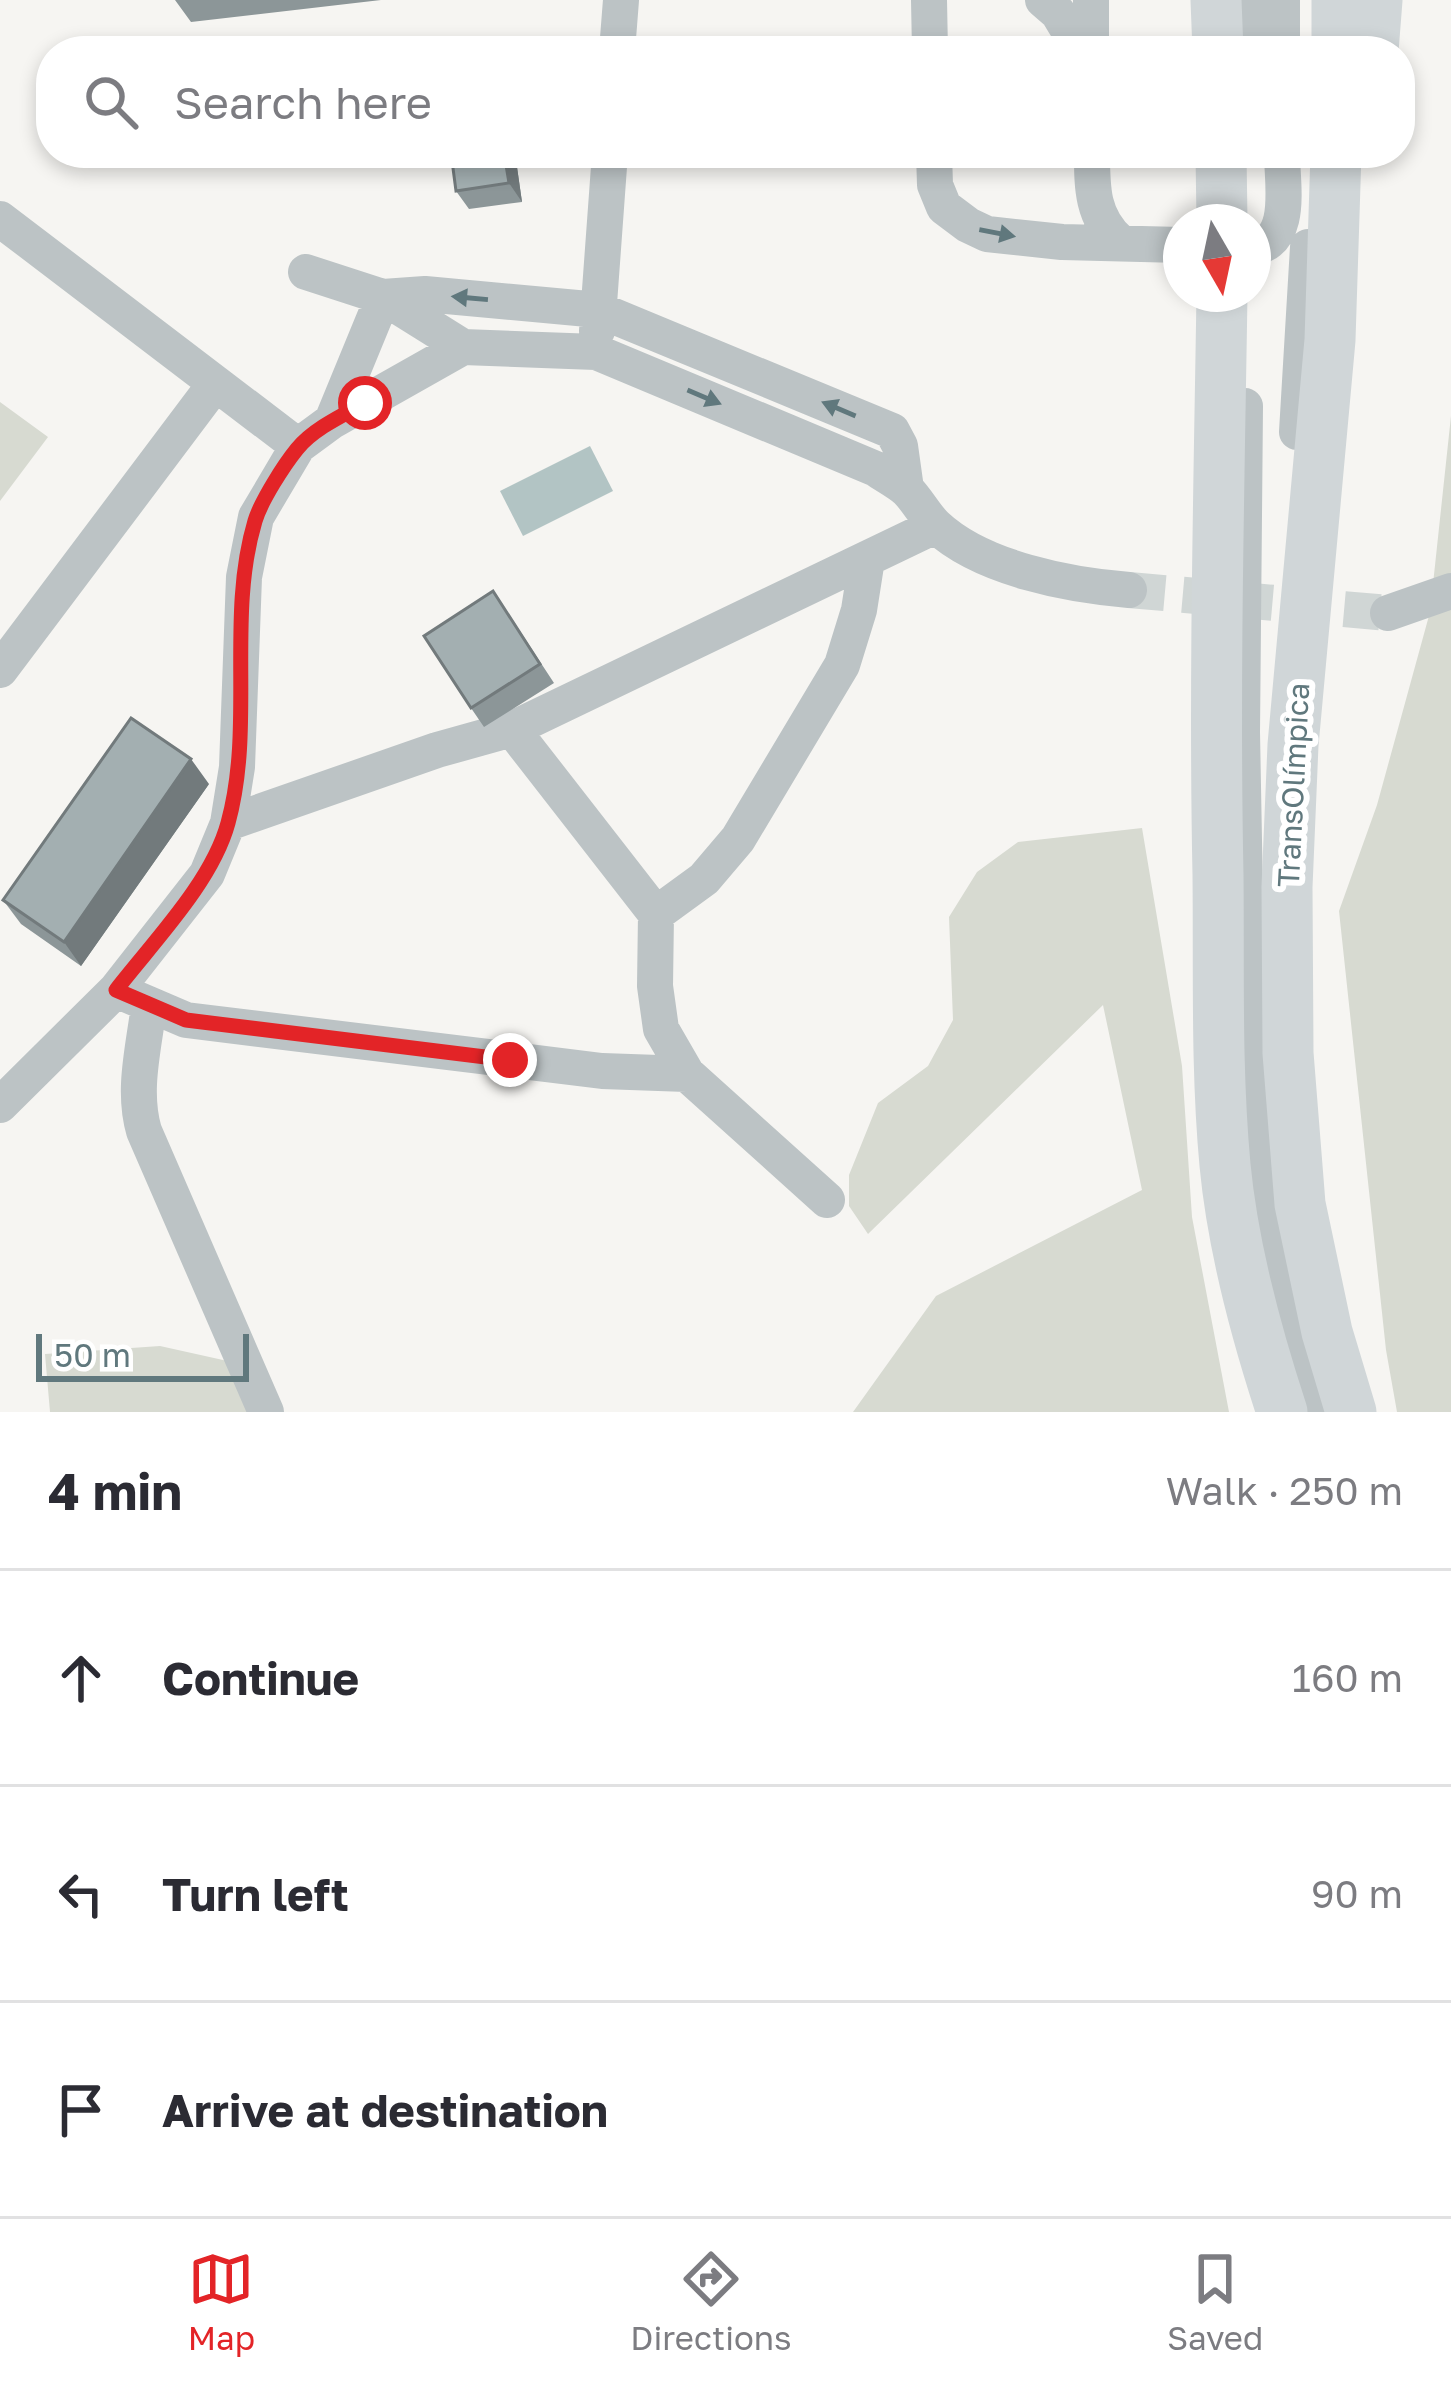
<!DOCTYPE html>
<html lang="en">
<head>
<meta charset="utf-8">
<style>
  :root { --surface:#fff; --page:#f7f7f7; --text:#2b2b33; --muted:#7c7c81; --line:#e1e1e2; --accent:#e32427 }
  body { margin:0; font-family:"Golos Text",sans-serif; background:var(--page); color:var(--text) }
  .compass { position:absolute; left:1163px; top:204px; width:108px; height:108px; border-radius:50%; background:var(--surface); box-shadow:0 6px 18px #0003; rotate:171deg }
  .scale { position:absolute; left:36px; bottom:30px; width:213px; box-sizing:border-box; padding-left:12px; border:6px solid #60787d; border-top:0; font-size:33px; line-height:42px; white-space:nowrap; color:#60787d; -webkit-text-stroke:9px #fff; paint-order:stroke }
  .stop { position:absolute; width:36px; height:36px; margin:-27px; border:9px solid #e32427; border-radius:50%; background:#fff }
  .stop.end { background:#e32427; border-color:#fff; box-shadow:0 3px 12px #0008 }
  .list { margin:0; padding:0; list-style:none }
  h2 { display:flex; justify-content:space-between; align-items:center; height:156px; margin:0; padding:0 48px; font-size:51px }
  h2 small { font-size:39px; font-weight:400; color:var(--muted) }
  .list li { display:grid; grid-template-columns:78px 1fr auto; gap:36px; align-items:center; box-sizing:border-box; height:216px; padding:0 48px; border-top:3px solid var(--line) }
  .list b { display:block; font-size:45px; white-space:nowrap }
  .list em { font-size:39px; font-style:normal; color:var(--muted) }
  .icon { flex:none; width:66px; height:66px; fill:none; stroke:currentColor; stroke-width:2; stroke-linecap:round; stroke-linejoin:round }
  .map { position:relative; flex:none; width:1451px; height:1412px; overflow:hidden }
  .search { position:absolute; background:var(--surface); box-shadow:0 6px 18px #0003; left:36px; right:36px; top:36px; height:132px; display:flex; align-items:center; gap:30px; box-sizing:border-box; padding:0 42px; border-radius:48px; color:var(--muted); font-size:45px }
  .sheet { height:804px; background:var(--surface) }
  nav { display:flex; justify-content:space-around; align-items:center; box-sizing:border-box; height:168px; border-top:3px solid var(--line); background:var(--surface); font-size:33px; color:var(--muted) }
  nav a { display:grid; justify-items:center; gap:6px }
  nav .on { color:var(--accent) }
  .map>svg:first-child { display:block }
  .green { fill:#d7dad1 }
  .water { fill:#b2c4c4 }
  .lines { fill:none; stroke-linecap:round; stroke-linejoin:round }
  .minor-tunnel { stroke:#d0d6d5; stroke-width:36; stroke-dasharray:36 18; stroke-linecap:butt }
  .minor { stroke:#bcc3c5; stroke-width:36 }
  .highway { stroke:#d0d6d8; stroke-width:51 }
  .wall { fill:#8c9698 }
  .shaded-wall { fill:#727a7c }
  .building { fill:#a3afb1; stroke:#727a7c; stroke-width:3 }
  .oneway { fill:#60787d }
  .route { stroke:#e32427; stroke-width:15 }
  .labels { text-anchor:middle; stroke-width:12; stroke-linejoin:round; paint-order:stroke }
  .street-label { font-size:30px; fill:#60787d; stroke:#fff }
</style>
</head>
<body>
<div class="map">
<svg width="1451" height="1412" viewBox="0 0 1451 1412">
  <rect width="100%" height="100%" fill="#f6f5f2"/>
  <path class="green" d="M0,402L48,437L0,501Z
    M1451,416V1412H1397L1386,1350L1339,911L1377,805L1430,612Z
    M1142,828L1182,1066L1192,1217L1229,1412H853L936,1296L1142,1190L1103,1005L868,1234L849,1206V1175L878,1103L928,1066L953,1020L949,917L977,872L1018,842Z
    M160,1346L241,1364L257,1412H50L45,1354Z"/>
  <path class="water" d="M590,446L613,491L523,536L500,491Z"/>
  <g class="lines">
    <path class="minor-tunnel" d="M1129,590L1388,613"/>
    <path class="minor" d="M929,0L930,51
      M1043,0L1058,13L1081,51
      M617,51L621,0
      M1091,51V0
      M1246,51L1247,0
      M1282,51V0
      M934,153L935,185L944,207L968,225L987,234L1062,242L1181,245
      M1092,153C1092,188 1092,218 1120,242
      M0,219L298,446
      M1253,248C1294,241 1282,185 1282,153
      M306,272L383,297L463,347L596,352L876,469C886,476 898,482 907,490C918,501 925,516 936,526C982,569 1069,585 1129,590
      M383,297L425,294L599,310L892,431L900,446L906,489
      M597,331L610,153
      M1245,406L1242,732L1248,1057L1260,1208L1286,1331L1311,1412
      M332,421L383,297
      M1297,432L1308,247
      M1388,613L1451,591
      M0,670L215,384
      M512,729L656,914L655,986L661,1029L687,1074L827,1200
      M228,823L437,750L512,729L935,526
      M656,914L704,879L738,839L842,665L859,610L867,559
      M116,990L186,1020L602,1071L687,1074
      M149,1005C144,1047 132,1090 144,1131L266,1412
      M0,1105L116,990L207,874L228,823L237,767L244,577L256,517L298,446L332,421L463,347"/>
    <path class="highway" d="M1216,0L1218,51
      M1337,51V0
      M1373,51L1377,0
      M1221,153L1222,222
      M1336,153L1330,340L1293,745L1287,887L1288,1053L1300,1204L1327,1332L1351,1412
      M1222,294C1219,488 1214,681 1218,875C1219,972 1216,1068 1225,1165C1233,1249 1256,1333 1282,1412"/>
  </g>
  <path class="wall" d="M175,0H381L191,22Z
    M451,153H515L522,202L469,209L456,191Z
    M506,610L554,683L484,727L471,708Z
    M209,784L81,966L21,924L3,900Z"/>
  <path class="shaded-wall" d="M504,153H515L522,202L509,183Z
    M191,759L209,784L81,966L64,942Z"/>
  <path class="building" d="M489,41L490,51H437L436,48Z
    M451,153H504L509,183L456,191Z
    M493,591L540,664L471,708L424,636Z
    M131,718L191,759L64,942L3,900Z"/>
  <defs><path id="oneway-solid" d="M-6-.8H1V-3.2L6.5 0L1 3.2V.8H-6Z" transform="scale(3)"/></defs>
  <g class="oneway">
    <use href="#oneway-solid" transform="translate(997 233) rotate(11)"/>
    <use href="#oneway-solid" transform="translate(470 298) rotate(-175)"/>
    <use href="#oneway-solid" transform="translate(704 397) rotate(23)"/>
    <use href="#oneway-solid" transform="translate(839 409) rotate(-157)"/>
  </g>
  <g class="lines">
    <path class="route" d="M365,403C343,415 313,429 297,449C284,465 261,501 255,521C226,618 255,725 228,823C212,882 154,941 116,990L186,1020L510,1060"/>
  </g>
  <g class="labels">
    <g class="street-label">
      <text transform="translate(1294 785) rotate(-87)" y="10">TransOlímpica</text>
    </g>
  </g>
</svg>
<svg class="compass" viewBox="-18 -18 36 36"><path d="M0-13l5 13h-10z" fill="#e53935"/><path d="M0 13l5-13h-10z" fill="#7c7c81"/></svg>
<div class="scale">50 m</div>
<div class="stop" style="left:365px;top:403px"></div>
<div class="stop end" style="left:510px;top:1060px"></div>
<div class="search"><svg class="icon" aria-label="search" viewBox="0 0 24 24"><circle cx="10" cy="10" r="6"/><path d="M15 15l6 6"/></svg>Search here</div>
</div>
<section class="sheet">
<h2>4 min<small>Walk · 250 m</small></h2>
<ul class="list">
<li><svg class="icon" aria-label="ahead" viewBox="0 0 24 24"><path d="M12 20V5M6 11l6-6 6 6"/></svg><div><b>Continue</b></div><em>160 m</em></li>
<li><svg class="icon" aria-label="left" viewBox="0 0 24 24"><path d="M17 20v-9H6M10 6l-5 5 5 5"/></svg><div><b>Turn left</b></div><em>90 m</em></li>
<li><svg class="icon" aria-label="arrive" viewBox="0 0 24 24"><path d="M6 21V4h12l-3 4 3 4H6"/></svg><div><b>Arrive at destination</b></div></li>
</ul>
</section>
<nav>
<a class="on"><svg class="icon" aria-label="map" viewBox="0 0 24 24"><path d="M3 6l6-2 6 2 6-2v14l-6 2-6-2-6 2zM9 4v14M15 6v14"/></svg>Map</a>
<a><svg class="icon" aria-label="directions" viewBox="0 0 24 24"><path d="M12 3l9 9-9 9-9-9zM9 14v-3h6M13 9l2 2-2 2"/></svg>Directions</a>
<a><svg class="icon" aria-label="saved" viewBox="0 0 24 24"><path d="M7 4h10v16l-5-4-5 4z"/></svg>Saved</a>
</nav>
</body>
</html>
